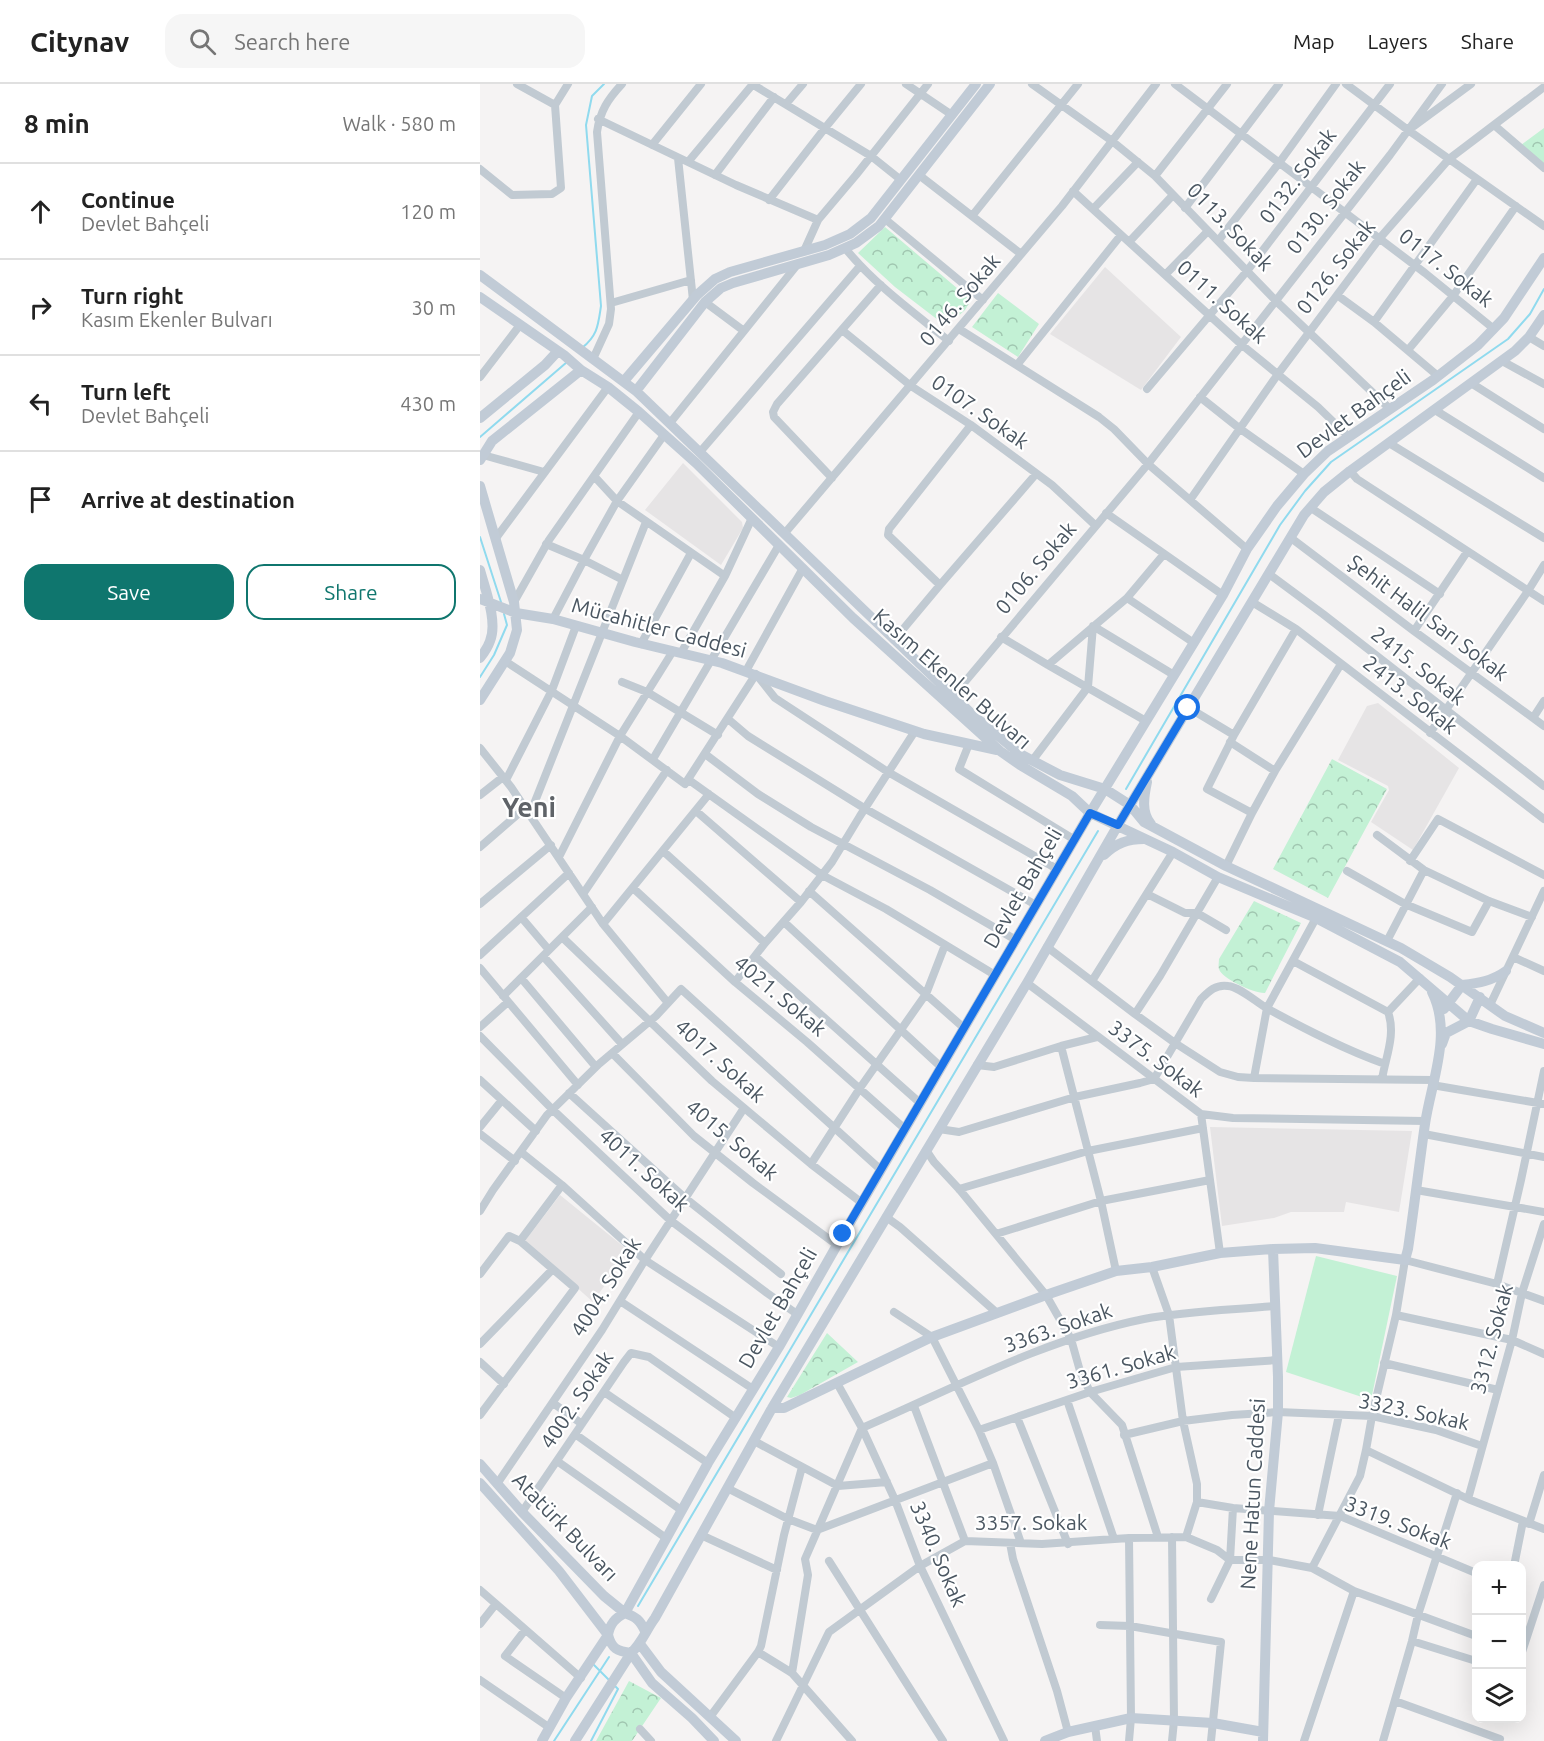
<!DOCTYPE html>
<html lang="en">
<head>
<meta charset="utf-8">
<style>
  :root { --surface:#fff; --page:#f6f6f6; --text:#222; --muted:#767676; --line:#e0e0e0; --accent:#0f766e }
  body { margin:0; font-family:Ubuntu,sans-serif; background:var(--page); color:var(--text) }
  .controls { position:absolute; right:18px; bottom:18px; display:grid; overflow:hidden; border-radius:12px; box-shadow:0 6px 24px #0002 }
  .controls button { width:54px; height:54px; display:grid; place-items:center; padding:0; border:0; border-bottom:2px solid var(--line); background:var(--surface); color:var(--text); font:30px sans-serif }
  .stop { position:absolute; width:18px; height:18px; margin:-14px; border:4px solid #1a73e8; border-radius:50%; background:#fff }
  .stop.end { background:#1a73e8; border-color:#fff; box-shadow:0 2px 6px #0008 }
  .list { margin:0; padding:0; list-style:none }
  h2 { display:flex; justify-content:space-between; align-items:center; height:78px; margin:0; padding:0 24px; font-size:26px }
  h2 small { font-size:20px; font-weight:400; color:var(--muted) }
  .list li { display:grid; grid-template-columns:39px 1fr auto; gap:18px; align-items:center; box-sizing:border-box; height:96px; padding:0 24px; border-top:2px solid var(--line) }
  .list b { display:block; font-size:22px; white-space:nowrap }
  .list p { margin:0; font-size:20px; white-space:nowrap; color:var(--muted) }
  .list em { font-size:20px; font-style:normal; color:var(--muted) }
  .actions { display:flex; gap:12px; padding:18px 24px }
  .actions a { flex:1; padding:14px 0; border:2px solid var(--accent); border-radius:18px; text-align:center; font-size:21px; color:var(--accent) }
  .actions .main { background:var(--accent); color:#fff }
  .icon { flex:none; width:33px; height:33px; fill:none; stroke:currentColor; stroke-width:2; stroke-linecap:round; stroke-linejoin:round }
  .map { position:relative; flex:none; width:1064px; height:1657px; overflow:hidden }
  header { display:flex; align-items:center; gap:36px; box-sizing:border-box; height:84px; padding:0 30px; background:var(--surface); border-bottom:2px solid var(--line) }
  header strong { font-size:28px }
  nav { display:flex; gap:33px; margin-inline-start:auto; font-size:21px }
  .search { width:420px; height:54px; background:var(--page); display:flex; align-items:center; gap:15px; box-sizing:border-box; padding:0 21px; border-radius:18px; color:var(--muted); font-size:22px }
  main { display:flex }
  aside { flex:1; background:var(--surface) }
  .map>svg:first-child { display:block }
  .education { fill:#e6e4e5 }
  .park { fill:url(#park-crowns) }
  .pitch { fill:#c3f1d5 }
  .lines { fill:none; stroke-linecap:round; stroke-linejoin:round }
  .stream { stroke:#90daee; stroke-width:2 }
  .street { stroke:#c1cad2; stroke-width:8 }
  .secondary { stroke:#c1cbd6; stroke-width:10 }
  .route { stroke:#1a73e8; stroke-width:8 }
  .labels { text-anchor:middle; stroke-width:4.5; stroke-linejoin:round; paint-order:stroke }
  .street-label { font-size:21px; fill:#4a5661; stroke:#fff }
  .district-label { font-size:27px; font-weight:bold; fill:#5f6368; stroke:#fff }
</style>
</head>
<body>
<header>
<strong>Citynav</strong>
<div class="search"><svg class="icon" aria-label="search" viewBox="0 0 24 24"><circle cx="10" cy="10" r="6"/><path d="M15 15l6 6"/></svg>Search here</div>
<nav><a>Map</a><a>Layers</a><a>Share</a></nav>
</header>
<main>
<aside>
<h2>8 min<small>Walk · 580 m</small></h2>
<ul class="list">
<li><svg class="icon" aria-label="ahead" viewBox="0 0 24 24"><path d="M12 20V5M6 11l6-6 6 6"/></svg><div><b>Continue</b><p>Devlet Bahçeli</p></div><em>120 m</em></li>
<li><svg class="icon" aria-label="right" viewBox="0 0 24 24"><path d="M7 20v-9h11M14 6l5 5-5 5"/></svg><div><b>Turn right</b><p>Kasım Ekenler Bulvarı</p></div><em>30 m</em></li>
<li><svg class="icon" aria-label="left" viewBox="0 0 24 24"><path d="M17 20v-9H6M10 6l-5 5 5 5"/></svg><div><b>Turn left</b><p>Devlet Bahçeli</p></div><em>430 m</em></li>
<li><svg class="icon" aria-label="arrive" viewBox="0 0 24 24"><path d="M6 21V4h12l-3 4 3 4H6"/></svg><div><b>Arrive at destination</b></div></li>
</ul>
<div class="actions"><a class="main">Save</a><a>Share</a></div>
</aside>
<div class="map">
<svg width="1064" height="1657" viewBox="0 0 1064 1657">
  <defs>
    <pattern id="park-crowns" width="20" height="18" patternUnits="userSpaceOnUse" patternTransform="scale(1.5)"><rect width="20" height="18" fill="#c3f1d5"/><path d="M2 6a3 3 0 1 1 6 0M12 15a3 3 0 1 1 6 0" fill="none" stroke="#a0c6b0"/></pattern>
  </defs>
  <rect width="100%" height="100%" fill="#f5f3f3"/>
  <path class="education" d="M625,183L701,253L661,306L570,250Z
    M203,379L262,438L263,444L241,481L165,426Z
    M898,619L979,684L933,766L891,738L909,706L908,702L858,676L887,622Z
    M730,1043L932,1047L919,1128L866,1118L864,1128H811L794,1134L742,1142Z
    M80,1111L149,1167L113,1218L45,1157Z"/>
  <path class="park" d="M1064,44V80L1041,61Z
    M405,143L491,216L485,226L475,235L458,236L415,203L378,169Z
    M518,209L559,240L538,273L492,243Z
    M852,675L907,705L848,814L793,785Z
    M774,817L821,839L785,909C775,910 741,894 739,885C738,882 739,878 739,875Z
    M347,1249L378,1278L320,1311L311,1314L307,1313Z
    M149,1597L181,1614L152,1657H116Z"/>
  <path class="pitch" d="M836,1172L917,1192L891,1316L806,1288Z"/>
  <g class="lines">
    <path class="stream" d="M102,264C118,251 118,241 121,222L106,41L112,12L124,0
      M0,353L87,278
      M0,453L21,518
      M0,593L14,571L27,541L24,530
      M646,705L800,441L825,407L851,378L1028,255L1050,230L1064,205
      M158,1522L618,747
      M114,1581L129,1596
      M74,1657L129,1573
      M111,1657L138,1605L135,1602"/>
    <path class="street" d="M272,0L391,72L421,96
      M426,0L472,31
      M552,0L632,57L675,92L796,217L910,325
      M695,0L945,189L1014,245
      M866,0L928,46L1064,142
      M306,20L323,0
      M75,21L88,0
      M118,35L256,101L338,136
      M1014,41L1064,84
      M934,42L991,0
      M172,61L221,0
      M198,74L213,216
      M208,78L273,0
      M0,85L32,111L72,110L81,104L75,21L37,0
      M235,91L294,13
      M439,91L541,170
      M675,92L747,0
      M593,107L762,261L838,323L869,353
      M289,116L345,44L381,0
      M705,124L799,0
      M613,125L658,78
      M492,132L598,0
      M405,135L503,216
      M738,157L799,79L856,0
      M649,158L693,111
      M365,164C394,200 433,228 469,257
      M324,167L338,136L376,91L448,0
      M685,191L728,147
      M857,211L894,238L958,292
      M225,218L264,247
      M131,219L211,196
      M894,238L997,95
      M479,245L619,333L634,345L668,380L767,465
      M362,246L431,302L491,341L572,401L615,441
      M1049,253L1064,262
      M928,266L973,212L1036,122
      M113,275L129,240L131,225L117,48C120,27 128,15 142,0
      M1022,277L1064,300
      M537,281L641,151
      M0,293L40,241
      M991,299L1064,345
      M667,305L767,187L910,0
      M720,313L759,344L824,390
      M955,326L1064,394
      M190,339L317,181
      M909,359L1064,454
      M220,368L380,182
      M3,371L64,388
      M870,387L877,395L1064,517
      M114,392L137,417L245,492
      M352,394L294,333L293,328L297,320L401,201
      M710,416L798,290L899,155L969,75L1064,3
      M831,424L960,510
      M626,429L743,511
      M305,449L582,122L676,0
      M16,454L128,303
      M811,454L934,547L1064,642
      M66,460L104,476L143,496
      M789,490L843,530L1064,702
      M460,501L408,451L409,445L491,341
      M647,514L714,559
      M34,518L69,456L159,328
      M772,518L816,545L1064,735
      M73,535L104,476L137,417L184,351
      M934,547L987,468
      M521,553L568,581L666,637
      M414,556L460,501L556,390
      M161,560L211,469
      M201,569L245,492L272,434
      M25,577L140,652L205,700L276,590L295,614L408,688L577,785
      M568,581L647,514L684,470
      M266,587L323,484
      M142,598L167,608L238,651
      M473,612L668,380L910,71L962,0
      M709,624L754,651
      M1053,634L1064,617
      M248,635L268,652L384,724L556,821
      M950,649L1048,507L1064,481
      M750,658L795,687
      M489,660L479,685L595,756
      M0,664L31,703L123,840L188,919
      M225,670L278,710L331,743L450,806L536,856
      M173,675L299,461
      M552,677L608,603L613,542L694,591
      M26,696L72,606L96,542
      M209,696L342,791L406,825L515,891
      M0,711L23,693
      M216,727L321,818
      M772,729L727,705L754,651L816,545
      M50,730L166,438
      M897,751L944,786L1009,817L1052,833
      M0,763L45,724
      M183,767L285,859
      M79,773L140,652L193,567
      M930,777L958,735L1064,791
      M746,782L772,729L795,687L861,580
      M867,787L925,820L992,848L1009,817
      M153,804L255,898L327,958L425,1045
      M329,807L484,944
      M103,810L187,686
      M667,810L705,829H717L746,846
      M0,820L71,761
      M41,833L69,866
      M304,838L461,983
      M123,840L229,710
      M82,853L232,997L331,1080L382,1119
      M907,857L944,786
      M567,863L655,930L695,959L740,988L758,993L774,994L953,996
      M0,871L89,789
      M63,872L142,960
      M275,872L440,1019
      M1033,873L1064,887
      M813,877L908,928C916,950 906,972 902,995
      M0,884L98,1001
      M41,894L116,983
      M612,897L693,768
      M255,898L285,859L321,818L352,778L380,732L435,647
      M547,899L721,1030L753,1034L945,1037
      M23,912L112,823
      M1010,921L1064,807
      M908,928L940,894
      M655,930L680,892L738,793
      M0,943L28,918
      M0,952L73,1026L190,1136L287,1209L317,1230
      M581,962L621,1117L636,1187
      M132,969L214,1052L273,1099L357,1161
      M497,981L514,983L581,962L617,953
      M774,994L787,924L836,834
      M0,996L56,1047
      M952,1001L1064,1020
      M89,1009L205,1114L301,1190
      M721,1030L740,1169
      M0,1043L22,1016
      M459,1045L479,1048L595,1013L660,999L674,995L721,915C729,907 736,900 748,902C760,903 777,919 788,925C825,945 865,966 905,980
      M0,1050L35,1077
      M944,1050L1064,1073
      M446,1066L454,1078L479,1105L566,1211L591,1255L600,1287L610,1308L642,1341L678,1453
      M41,1068L82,1101L165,1176L299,1263
      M331,1080L380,1004L446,910L465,861
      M479,1105L608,1067L723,1044
      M936,1106L1064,1128
      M0,1127L13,1106L67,1031L119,980L176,932L201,905L401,1086
      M406,1133L420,1143L517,1229
      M516,1150L621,1117L730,1096
      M40,1157L82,1101
      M672,1183L689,1231L703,1337L717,1400V1418L706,1453
      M0,1190L29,1152L40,1157L95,1204L0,1331
      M1017,1200L1041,1096L1064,987
      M140,1217L273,1305
      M414,1228L452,1253L499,1346L513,1379L541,1459
      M916,1231L1032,1256L1064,1270
      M0,1260L72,1186
      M0,1278L24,1300
      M904,1279L1018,1306
      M357,1299L382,1344L415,1416L440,1482L524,1657
      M124,1308L228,1379
      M587,1316L634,1455
      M73,1319L102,1340
      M434,1322L485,1457
      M537,1333L588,1460
      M499,1346L610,1308L696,1283L798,1276
      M95,1350L201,1426
      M644,1351L703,1337L752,1331L798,1328L892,1332L956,1346L1002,1362
      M274,1357L358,1402L407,1398
      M886,1366L988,1415L1064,1445
      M77,1377L186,1454
      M17,1400L122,1246L165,1176L264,1024
      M247,1404L308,1435L337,1446L513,1379
      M988,1415L1032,1256L1042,1209L1064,1140
      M717,1418L753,1424L860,1432L996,1489
      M42,1428L144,1278L151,1269L169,1273L256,1334
      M838,1431L859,1331
      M1049,1440L1064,1391
      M221,1451L297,1486
      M649,1454L651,1634L649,1657
      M530,1459L533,1475L577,1607L588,1648
      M349,1477L463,1657
      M1034,1482L1043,1437
      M832,1484L880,1392L886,1366L892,1332L916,1231L925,1176L1017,1200L1064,1217
      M0,1506L101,1594
      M731,1515L750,1476L753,1424
      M0,1540L15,1521
      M620,1541L650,1542L741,1558L731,1657
      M45,1546L25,1572L86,1614
      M932,1557L996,1577
      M278,1568L312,1589L372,1657
      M1042,1568L1064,1501
      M312,1589L328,1491L325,1475L382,1344C474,1304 565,1255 664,1235C707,1227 752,1226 796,1222
      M0,1596L70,1644
      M915,1617L1020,1655
      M230,1633L278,1568L281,1562L304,1451L322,1383
      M615,1642L617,1657
      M160,1645L171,1657
      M296,1657L349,1548L440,1482L485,1457L562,1460L649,1454L706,1453L737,1466L750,1476H789L832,1484L874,1507L996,1552
      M692,1657L694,1637L692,1453
      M824,1657L874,1507
      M903,1657L932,1557L938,1531L977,1409"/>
    <path class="secondary" d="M0,191L156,307L493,631L540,670L580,691L625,705L650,721L664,738L746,782L921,864L970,893L1025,932L1064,949
      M0,213L84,271L101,286L128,303L159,328L216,379L373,534L520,667L540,681L592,712L610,729L693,768L738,793L836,834L920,878L989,937L1012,945L1064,960
      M144,297L217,211L235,195L250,188L345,161L370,150L391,134L496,0
      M156,307L225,218L241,204L253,199L349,171L376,159L399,142L510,0
      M0,334L65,281L77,268
      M0,376L12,357L101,286
      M0,402L34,518L37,546L30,569L0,616
      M0,486C5,505 18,538 10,557C8,563 4,569 0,574
      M0,515L36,529L73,535L155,558L242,579L345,617L444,650L517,666
      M667,698C664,712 661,729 671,740
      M624,771C636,759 648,755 664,755
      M964,925L982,901C999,899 1012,897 1026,887
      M962,960L966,949L989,937L1000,913
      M292,1324H304L452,1253L566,1211L636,1187L672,1183L740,1169L793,1165L835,1164L925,1176L928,1165C934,1124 939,1082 945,1040C951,998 973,950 952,908
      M0,1380L42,1428L124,1512L145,1529L228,1379L299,1263L357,1161L610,729L743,511L767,465L797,422L824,390L848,367L953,296L998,261L1024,234L1064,174
      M0,1399L79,1487L128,1551C132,1565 137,1567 151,1569C162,1559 166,1546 175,1534L292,1324L547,899L638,741L824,431L844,408L870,387L1035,267L1049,253L1064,231
      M160,1560L181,1588L256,1657
      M62,1657L86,1614L128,1551C130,1540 135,1534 145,1529C156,1533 160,1536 165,1547
      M95,1657L151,1569L172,1599L212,1634L234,1657
      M565,1657L588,1648L651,1634L733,1639L783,1648
      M783,1657L789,1427L798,1328V1293L793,1165"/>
  </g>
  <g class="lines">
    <path class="route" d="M363,1150L610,729L638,741L708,624"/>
  </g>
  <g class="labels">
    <g class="street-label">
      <text transform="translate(818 92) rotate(-53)" y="7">0132. Sokak</text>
      <text transform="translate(846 123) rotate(-52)" y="7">0130. Sokak</text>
      <text transform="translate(750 143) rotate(46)" y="7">0113. Sokak</text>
      <text transform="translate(856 183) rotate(-52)" y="7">0126. Sokak</text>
      <text transform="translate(966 184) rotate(38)" y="7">0117. Sokak</text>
      <text transform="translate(480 216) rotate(-50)" y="7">0146. Sokak</text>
      <text transform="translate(742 218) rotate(42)" y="7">0111. Sokak</text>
      <text transform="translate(500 328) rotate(35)" y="7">0107. Sokak</text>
      <text transform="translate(874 330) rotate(-36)" y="7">Devlet Bahçeli</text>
      <text transform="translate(556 484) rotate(-50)" y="7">0106. Sokak</text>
      <text transform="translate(948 534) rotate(37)" y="7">Şehit Halil Sarı Sokak</text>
      <text transform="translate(179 544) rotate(15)" y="7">Mücahitler Caddesi</text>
      <text transform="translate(938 582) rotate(38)" y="7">2415. Sokak</text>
      <text transform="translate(472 595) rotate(41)" y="7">Kasım Ekenler Bulvarı</text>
      <text transform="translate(930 611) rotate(38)" y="7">2413. Sokak</text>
      <text transform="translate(543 804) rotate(-60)" y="7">Devlet Bahçeli</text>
      <text transform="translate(300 912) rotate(40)" y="7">4021. Sokak</text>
      <text transform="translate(676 975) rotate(37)" y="7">3375. Sokak</text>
      <text transform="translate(240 977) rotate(42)" y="7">4017. Sokak</text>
      <text transform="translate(252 1056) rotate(40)" y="7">4015. Sokak</text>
      <text transform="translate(164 1086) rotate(42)" y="7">4011. Sokak</text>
      <text transform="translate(126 1203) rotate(-58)" y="7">4004. Sokak</text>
      <text transform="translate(298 1224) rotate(-60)" y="7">Devlet Bahçeli</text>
      <text transform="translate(578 1244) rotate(-19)" y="7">3363. Sokak</text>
      <text transform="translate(1012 1255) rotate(-75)" y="7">3312. Sokak</text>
      <text transform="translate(641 1283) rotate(-16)" y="7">3361. Sokak</text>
      <text transform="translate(97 1316) rotate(-56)" y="7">4002. Sokak</text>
      <text transform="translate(934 1328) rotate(12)" y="7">3323. Sokak</text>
      <text transform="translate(773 1410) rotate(-87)" y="7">Nene Hatun Caddesi</text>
      <text x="551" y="1446">3357. Sokak</text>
      <text transform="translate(918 1439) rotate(21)" y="7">3319. Sokak</text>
      <text transform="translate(85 1443) rotate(46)" y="7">Atatürk Bulvarı</text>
      <text transform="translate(458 1470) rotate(67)" y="7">3340. Sokak</text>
    </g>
    <g class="district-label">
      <text x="49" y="733">Yeni</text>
    </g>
  </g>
</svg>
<div class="controls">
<button>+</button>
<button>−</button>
<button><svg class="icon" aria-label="layers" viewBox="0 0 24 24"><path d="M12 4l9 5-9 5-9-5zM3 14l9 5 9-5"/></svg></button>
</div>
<div class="stop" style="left:708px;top:624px"></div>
<div class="stop end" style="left:363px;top:1150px"></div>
</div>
</main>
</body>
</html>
